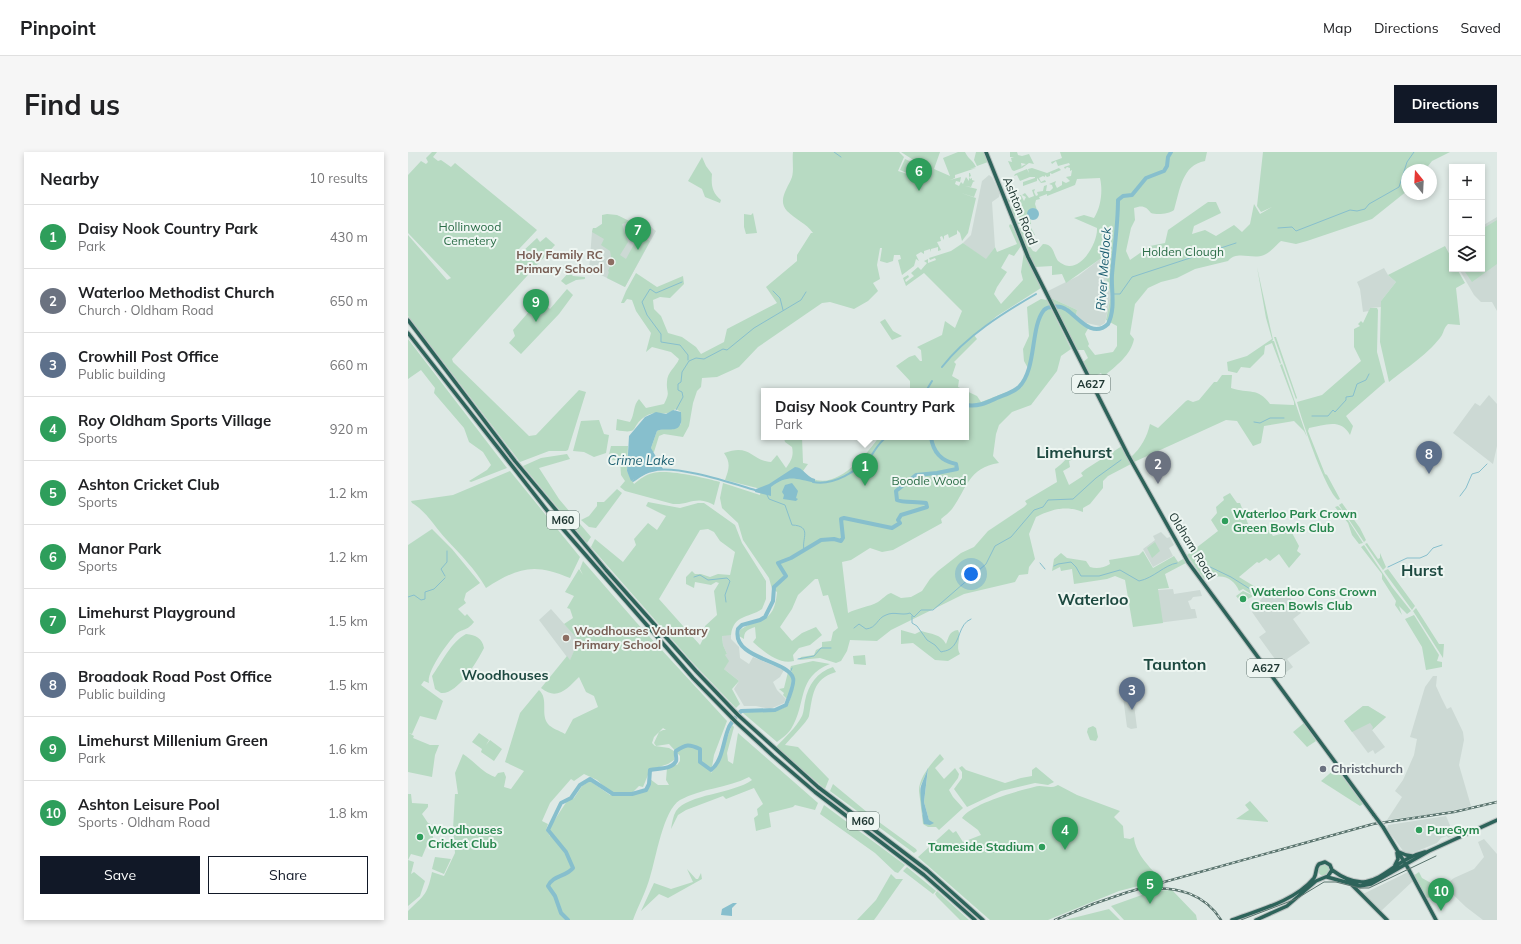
<!DOCTYPE html>
<html lang="en">
<head>
<meta charset="utf-8">
<style>
  :root { --surface:#fff; --page:#f6f6f6; --text:#202124; --muted:#757577; --line:#e0e0e0; --accent:#111827 }
  body { margin:0; font-family:Mulish,sans-serif; background:var(--page); color:var(--text) }
  .controls { position:absolute; right:12px; top:12px; display:grid; overflow:hidden; border-radius:0px; box-shadow:0 2px 6px #0003 }
  .controls button { width:36px; height:36px; display:grid; place-items:center; padding:0; border:0; border-bottom:1px solid var(--line); background:var(--surface); color:var(--text); font:20px sans-serif }
  .compass { position:absolute; left:993px; top:12px; width:36px; height:36px; border-radius:50%; background:var(--surface); box-shadow:0 2px 6px #0003; rotate:342deg }
  .you { position:absolute; left:563px; top:422px; width:14px; height:14px; margin:-10px; border:3px solid #fff; border-radius:50%; background:#1a73e8; box-shadow:0 0 0 6px #1a73e833 }
  .badge { display:grid; place-items:center; width:26px; height:26px; border-radius:50%; background:var(--accent); color:#fff; font-size:13px; font-weight:700 }
  .pin { position:absolute; translate:-50% -33px; filter:drop-shadow(0 1px 2px #0008) }
  .pin::after { content:''; position:absolute; top:21px; width:14px; height:12px; background:inherit; clip-path:polygon(0 0,100% 0,50% 100%) }
  .popup { position:absolute; left:353px; top:236px; width:208px; height:52px; box-sizing:border-box; display:grid; place-content:center; border-radius:0px; background:var(--surface); filter:drop-shadow(0 1px 3px #0005); font-size:13px; white-space:nowrap; color:var(--muted) }
  .popup b { font-size:15px; color:var(--text) }
  .popup::after { content:''; position:absolute; left:50%; top:100%; margin-left:-8px; border:8px solid transparent; border-top-color:var(--surface) }
  .list { margin:0; padding:0; list-style:none }
  h2 { display:flex; justify-content:space-between; align-items:center; height:52px; margin:0; padding:0 16px; font-size:17px }
  h2 small { font-size:13px; font-weight:400; color:var(--muted) }
  .list li { display:grid; grid-template-columns:26px 1fr auto; gap:12px; align-items:center; box-sizing:border-box; height:64px; padding:0 16px; border-top:1px solid var(--line) }
  .list b { display:block; font-size:15px; white-space:nowrap }
  .list p { margin:0; font-size:13px; white-space:nowrap; color:var(--muted) }
  .list em { font-size:13px; font-style:normal; color:var(--muted) }
  .actions { display:flex; gap:8px; padding:12px 16px }
  .actions a { flex:1; padding:9px 0; border:1px solid var(--accent); border-radius:0px; text-align:center; font-size:14px; color:var(--accent) }
  .actions .main { background:var(--accent); color:#fff }
  .icon { flex:none; width:22px; height:22px; fill:none; stroke:currentColor; stroke-width:2; stroke-linecap:round; stroke-linejoin:round }
  .map { position:relative; flex:none; width:1089px; height:768px; overflow:hidden; border-radius:0px }
  header { display:flex; align-items:center; gap:24px; box-sizing:border-box; height:56px; padding:0 20px; background:var(--surface); border-bottom:1px solid var(--line) }
  header strong { font-size:19px }
  nav { display:flex; gap:22px; margin-inline-start:auto; font-size:14px }
  .intro { display:flex; align-items:center; justify-content:space-between; box-sizing:border-box; height:96px; padding:0 24px }
  h1 { margin:0; font-size:28px }
  .button { padding:10px 18px; border-radius:0px; background:var(--accent); color:#fff; font-size:14px; font-weight:700 }
  main { display:flex; gap:24px; padding:0 24px }
  aside { flex:1; background:var(--surface); border-radius:0px; box-shadow:0 2px 6px #0003 }
  .map>svg:first-child { display:block }
  .built { fill:#ccd9d4 }
  .green { fill:#b7dac2; fill-rule:evenodd }
  .water { fill:#87bfcd }
  .lines { fill:none; stroke-linecap:round; stroke-linejoin:round }
  .stream { stroke:#87bfcd; stroke-width:1 }
  .canal { stroke:#87bfcd; stroke-width:2 }
  .river { stroke:#87bfcd; stroke-width:4 }
  .highway-casing { stroke:#bcc3c2; stroke-width:5.5 }
  .highway { stroke:#2d635a; stroke-width:3.5 }
  .tram { stroke:#5a746e; stroke-width:1 }
  .rail-casing { stroke:#5a746e; stroke-width:2.5 }
  .rail { stroke:#eef6f2; stroke-width:1; stroke-dasharray:3; stroke-linecap:butt }
  .highway-bridge-casing { stroke:#bcc3c2; stroke-width:5.5; stroke-linecap:butt }
  .highway-bridge { stroke:#2d635a; stroke-width:3.5 }
  .education-dot { fill:#8d6e63; stroke:#eef6f2; stroke-width:1.5 }
  .leisure-dot { fill:#2e9e5b; stroke:#eef6f2; stroke-width:1.5 }
  .worship-dot { fill:#6b7280; stroke:#eef6f2; stroke-width:1.5 }
  .labels { text-anchor:middle; stroke-width:4; stroke-linejoin:round; paint-order:stroke }
  .shield { fill:#eef6f2; stroke:#5e716c; stroke-width:1 }
  .shield-label { font-size:11px; font-weight:bold; fill:#203833 }
  .street-label { font-size:12px; fill:#203833; stroke:#eef6f2 }
  .park-label { font-size:12px; fill:#2c6d48; stroke:#eef6f2 }
  .education-label { font-size:12px; font-weight:bold; fill:#785e54; stroke:#eef6f2; text-anchor:end }
  .leisure-label { font-size:12px; font-weight:bold; fill:#27864d; stroke:#eef6f2; text-anchor:start }
  .worship-label { font-size:12px; font-weight:bold; fill:#5b616d; stroke:#eef6f2; text-anchor:start }
  .water-label { font-size:13px; font-style:italic; fill:#1d5f71; stroke:#eef6f2 }
  .quarter-label { font-size:14px; font-weight:bold; fill:#1d4940; stroke:#eef6f2 }
  .district-label { font-size:16px; font-weight:bold; fill:#1d4940; stroke:#eef6f2 }
</style>
</head>
<body>
<header>
<strong>Pinpoint</strong>
<nav><a>Map</a><a>Directions</a><a>Saved</a></nav>
</header>
<div class="intro"><h1>Find us</h1><a class="button">Directions</a></div>
<main>
<aside>
<h2>Nearby<small>10 results</small></h2>
<ul class="list">
<li><span class="badge" style="background:#2e9e5b">1</span><div><b>Daisy Nook Country Park</b><p>Park</p></div><em>430 m</em></li>
<li><span class="badge" style="background:#6b7280">2</span><div><b>Waterloo Methodist Church</b><p>Church · Oldham Road</p></div><em>650 m</em></li>
<li><span class="badge" style="background:#5c6f8a">3</span><div><b>Crowhill Post Office</b><p>Public building</p></div><em>660 m</em></li>
<li><span class="badge" style="background:#2e9e5b">4</span><div><b>Roy Oldham Sports Village</b><p>Sports</p></div><em>920 m</em></li>
<li><span class="badge" style="background:#2e9e5b">5</span><div><b>Ashton Cricket Club</b><p>Sports</p></div><em>1.2 km</em></li>
<li><span class="badge" style="background:#2e9e5b">6</span><div><b>Manor Park</b><p>Sports</p></div><em>1.2 km</em></li>
<li><span class="badge" style="background:#2e9e5b">7</span><div><b>Limehurst Playground</b><p>Park</p></div><em>1.5 km</em></li>
<li><span class="badge" style="background:#5c6f8a">8</span><div><b>Broadoak Road Post Office</b><p>Public building</p></div><em>1.5 km</em></li>
<li><span class="badge" style="background:#2e9e5b">9</span><div><b>Limehurst Millenium Green</b><p>Park</p></div><em>1.6 km</em></li>
<li><span class="badge" style="background:#2e9e5b">10</span><div><b>Ashton Leisure Pool</b><p>Sports · Oldham Road</p></div><em>1.8 km</em></li>
</ul>
<div class="actions"><a class="main">Save</a><a>Share</a></div>
</aside>
<div class="map">
<svg width="1089" height="768" viewBox="0 0 1089 768">
  <rect width="100%" height="100%" fill="#dee9e5"/>
  <path class="built" d="M581,23L584,25L592,41L591,45L584,50L587,95L578,108L555,91L563,83L574,29Z
    M194,63L211,64L236,76L242,74L248,79L217,135L189,121L182,120L181,118L184,80L185,76H188L194,72Z
    M1089,65V159L1084,150H1073L1066,143L1051,117H1074V74Z
    M692,107L699,113L696,119L703,143L697,171L692,174L674,170L668,164L669,158L643,146L640,141V139L670,124Z
    M976,116L980,123L988,130L973,149V155L962,156L961,159L955,160L952,137L949,130Z
    M1081,243L1089,252V294L1085,312L1045,281L1067,251L1072,254Z
    M753,380L759,386L762,385L766,393L761,396L765,404L745,415L735,397L747,388L745,384Z
    M765,437L766,442L792,438L794,444L785,445L783,448L780,449L783,457H787L789,466L726,474L750,438Z
    M860,438L866,447L877,439L893,461L885,467L902,491L879,507L885,515L869,527L860,513L867,507L851,485L858,480L844,460L849,456L848,454Z
    M143,457L173,491L168,494L162,509L131,468Z
    M314,483H323V487L331,495L332,506L341,512L345,505L376,518L372,525L365,530L369,538L378,547L376,551L362,557L348,554H336L326,537L331,529L316,517L317,503L319,502L315,493Z
    M1025,524H1029L1028,534L1033,545L1039,557L1043,555L1055,580L1056,588L1051,613L1063,654L1040,660L979,668L994,645L987,639L995,628L1006,603L1009,587L1002,585L1017,535Z
    M721,544L725,545L729,576L723,577L719,575L715,545Z
    M955,554H960L978,565L964,578L977,595L967,602L965,598L960,601L936,569Z
    M1038,664L1046,683L1040,686L1039,684L1033,686L1029,691L1002,702L996,700L979,677L980,673Z
    M1076,687L1089,702V768H1075L1058,755L1036,734L1046,726L1066,717L1076,705L1070,690Z
    M1000,720L1005,729L973,759L955,742Z"/>
  <path class="green" d="M24,0H29L25,5L30,9L33,8L43,15L47,11L129,78L111,97L114,100L129,86L132,90L138,85L147,93L44,207L45,210L121,284L128,283L171,238L178,240L160,298L158,299H141L112,310L0,164V83L39,128L43,126L0,81V23L13,9L18,12L20,10L18,6Z
    M385,0H491L496,5L490,19L503,23L492,18L497,7L508,12L504,23L510,11L493,0H532L526,17L542,24L535,6L550,0H557C560,7 565,8 568,15L562,17L568,16L547,23V26L542,28L553,25L552,30L548,29L547,32L551,34L553,30L555,32L558,25L561,29V21H562L563,24L561,25L562,27L564,26V28L567,29L565,30L563,35L557,34L569,37L566,45L553,41L568,46L560,81L554,89L552,81L549,78V82L541,86L540,82L536,84V88L534,84L532,85L533,89L529,90L533,98L530,99V95L523,97V100L522,97L516,99V102L513,100L508,103L511,109L508,107L506,114L494,123L490,108L493,107L492,103H486L485,109L479,111L472,109L474,96H472L469,113L472,127L465,131L470,139L460,149L446,157L422,150L414,151L350,195L331,215L309,225L294,226L293,235L289,239L285,251L281,274L275,285L256,282L251,284L246,300H244L243,296L249,279C257,274 265,280 273,272V260L268,257C265,258 263,260 260,261C252,263 247,259 238,264C221,274 234,283 208,278L209,267L222,270C227,262 225,253 231,247L238,256L256,252C263,239 258,241 259,230C259,220 268,215 271,207L263,200L244,195L238,200L243,181L228,159L224,148L219,147L216,151H213L218,139L228,121L249,135L275,124L276,132L262,146L252,145L245,148L246,157L253,164L260,181L274,185L288,195L293,202L316,190L319,177L369,151L358,135L389,109V103L403,81H405C398,71 388,68 379,59C369,48 380,36 384,25C386,18 384,8 385,0Z
    M568,0H576L580,10L569,14L566,8Z
    M602,0H609L610,3L614,4L621,2L626,12L621,11L614,16V14L618,12L613,11L614,16L606,19L604,18L600,9L604,10L603,6L606,5H602Z
    M652,0H799L797,9C774,13 772,38 766,58C761,62 749,63 743,61C738,54 734,53 726,56L727,68L723,76L718,99L722,108L742,94L757,91L760,78L800,50H808L813,61L786,74L784,82L797,78L808,84L826,73L834,80L842,72L846,52L852,62L864,55L853,60L849,54L855,0H1042L1024,9L1017,18H999V39L964,67L899,89L888,92L873,89C868,93 862,101 856,103C844,108 829,98 820,109L787,117L769,126L753,130L740,136L727,152L722,182L726,187C723,203 708,214 695,225L693,221L683,226L675,210L680,206L676,198H669L643,146L669,158L668,164L674,170L682,173L677,182L681,192L680,194L687,203L705,200L709,194V174L698,168L703,143L696,119L699,113L692,107L658,131L654,122L644,123V114L627,115L610,77L615,74H622L627,83L620,87L619,91L625,99L628,100L635,92C646,92 645,102 650,109C653,111 657,114 661,114C676,115 690,89 689,76L666,66L676,63L686,66C693,55 695,39 692,26L669,27L667,33L639,44V42L631,45L632,47L628,48L627,52L629,58L625,56L620,65L623,68V72H610L609,68L611,65L605,64L602,55L607,53L606,51H603L606,50V48L600,51L599,47L607,44V50H610L611,55L613,54L609,44L613,43L616,49L618,45L614,43L617,41L621,46L626,44L624,38L627,37L626,40L628,44L630,43L629,40L635,39L636,34L639,33L638,39H642L645,36L644,33L641,32L648,29L647,32L649,36L654,33V29L658,31L662,29L658,25L663,24L664,18L662,19V16L659,15L657,17L656,15L662,13L661,11L650,14L648,9L644,12L643,10L654,6Z
    M294,5L298,14L304,22C303,33 304,41 313,48L312,51L297,45L294,37L280,29Z
    M624,16L639,21L651,16L653,18L644,22L642,21V24L639,25L637,23V25L635,24L631,26L633,30L637,28L638,30L633,31L629,26V29L615,34V30L627,26V25H622L612,29L609,23L606,24L607,22L619,17L621,21L620,17Z
    M345,61L349,81L338,82L336,75V62L343,63Z
    M199,62L209,63L225,71L222,74L221,70L214,72L220,90L212,103L218,107L231,83L242,89L217,135L199,126L201,120L200,119L204,110L202,99L193,93L196,87L184,80L185,76H188L194,72V63Z
    M1089,68V112L1064,130L1055,117H1074V77Z
    M602,72L604,73L613,94L606,104L601,102L593,116L599,120L589,135L586,142L593,152L615,128L613,120L616,100L633,136L589,164L566,183L569,187L546,210L548,212L544,224L551,228L550,235L569,244L573,250L599,240L600,242L613,236L621,218L616,209L615,197L621,184L619,155L633,147L639,148L663,197L653,204L649,219L623,253L604,260L591,273L588,282L585,304L591,311C560,316 560,335 544,357C541,361 536,364 533,367L534,371L485,398L474,400L462,396L443,408L434,410L440,461C449,456 461,455 470,450C475,447 477,443 483,441L493,446L503,445L514,439L522,427L530,419L553,401L566,395L580,379L616,355L619,352L617,349L649,330L647,317C656,310 661,306 663,295H669L674,303L661,309L662,315L655,319L661,333L675,324L673,321L678,317L714,294L723,312L700,324L695,329V336L682,352L675,356V360C659,353 643,357 628,365L621,382L627,407L621,415L620,422L611,423L607,430L556,442L483,478L469,489L442,488L439,499L433,509L428,511L412,506L391,508L393,505L406,503L408,498L414,495V490L423,489L425,480L430,476L420,443L415,444L410,427H407L390,443L384,457L372,475L384,489L394,481L408,475L414,483L402,493L391,496L385,503L386,509C371,513 356,500 345,490L348,486L347,475C339,478 336,479 336,487L331,484L332,478C352,464 366,473 369,440L364,437L361,426L335,388L330,371L314,356L312,346L315,331L352,343L353,337L317,328C321,317 323,311 316,301C343,291 343,309 363,310L369,303L378,316C383,309 386,304 384,295L377,290L376,286L394,285L395,311L400,312L395,319C420,348 457,305 471,285H558V239H502V229L488,214L501,205L507,203L512,209H514L513,198L509,195L534,183L537,169L547,176L554,159L516,121L498,134L495,126L500,123L501,125L497,128L498,130L506,124L503,121L510,115L513,118L519,111L516,109L520,107V111L528,108L527,106L522,108L521,106L543,99L555,91L578,107L587,95L589,100L609,92L601,74Z
    M1037,94L1044,107V117H1049L1057,131L1048,136L1052,173L1040,172C1036,176 1036,179 1034,183C1023,200 997,217 981,230L972,190L973,149L988,130L980,123Z
    M849,115L865,188L864,189H866L873,211L872,212L864,191L857,194L856,202L842,216L833,215L829,221L820,219L819,210L839,204L864,187L858,166Z
    M161,120L165,124L177,125V127L168,128L158,133L153,129Z
    M159,137L165,143L151,162L113,202L101,191L107,184L105,178L131,148L142,157Z
    M962,156H969L970,158L969,200L977,230L938,264L945,274L942,283C933,266 917,273 901,276L900,279L917,322L919,323L932,347L930,348C917,337 894,269 889,250L914,243L953,209L946,195V177L952,174L950,172L953,169L955,171Z
    M477,167L485,179L494,184L484,188L472,170Z
    M866,185H868L889,246L888,247Z
    M0,187L99,316L63,330L61,329L79,318L83,313L75,300L61,290L56,276L26,241L27,236L13,218L0,227Z
    M874,212L899,285L896,279L886,269L856,274L853,291L845,294L829,269L818,268L726,310L723,305C733,296 739,285 742,272L750,276L778,249L780,248L785,250L791,248L806,230H809L814,223H824L823,236C841,242 850,235 862,252L886,253V250L872,213Z
    M191,268L196,282L201,283L198,301L186,305L176,300L165,299L173,269Z
    M203,294H220L219,319L226,332C232,327 237,323 245,321C260,317 297,326 312,330L306,353C287,343 283,353 265,352L217,339L212,335L217,329L213,323L212,309L200,307Z
    M159,302L162,307L131,316L151,347L183,385L179,391L115,314L133,306Z
    M102,319L172,405L162,426C126,411 111,415 78,436C67,417 53,403 38,387C27,375 18,359 4,351L3,349L45,343Z
    M209,337L214,341L188,376L181,375L173,368L181,364L189,354V350H196Z
    M822,341L829,351H832L844,382L861,378L865,384L883,379L891,394L889,399L893,402L881,416L871,402L862,409L858,406L851,411L849,410L831,425L854,439L848,445L835,437L831,439C827,429 818,423 808,425C803,426 801,423 796,427L779,403L810,379L803,368L809,361L808,355L816,348L815,345Z
    M240,350L272,356L290,351H296L327,373L334,391L358,429V447L354,457C339,467 326,462 323,483L314,484L315,493L319,502L317,503L321,509L316,517L331,529L324,537L332,552L328,556L284,510L183,395L187,387L215,410L228,393L226,387L240,371L249,378L258,364L238,354ZM300,377L306,380L312,389L327,400L322,423L310,422L302,425L293,422H287L284,419L278,425V432L286,436L287,430L303,433L308,430L311,431L306,439L309,463L297,474L296,485L292,493L251,447L292,378Z
    M934,351L952,376L958,388L956,390L931,353Z
    M930,354L933,357L955,391L951,392L944,383L940,371L927,355Z
    M24,377L44,397L72,431L58,441L56,448L58,451L50,457L57,464L59,462L66,470C58,480 55,476 48,482C40,490 18,520 21,531L16,529L13,533L35,549L28,568L12,564L4,582L1,581L6,584L5,586L22,593H31L27,603L24,625L0,620V393Z
    M747,390L752,399L744,406L739,396Z
    M959,391L970,407L972,406V401L978,415L975,418L957,392Z
    M956,393L984,435L1003,459L999,462L991,454L994,463L987,453L988,449L974,427V422L953,395Z
    M735,399L745,416L766,404L770,410L775,407L778,411L757,422L761,436L750,437L755,471L725,475L717,428L707,424L699,427L666,432L664,417L653,419L652,415L644,419L646,407L653,401L659,406L678,409L682,415C688,417 696,416 702,412L701,408L731,403Z
    M175,409L228,470L319,569L306,603L303,621L308,615L324,573L326,575L319,601L320,609L325,612L330,581L410,651L407,658L387,653L385,655L361,661L363,675L348,679L346,666L350,663L349,657L355,652L346,636L318,647L315,644L278,658L270,663L263,677C264,671 265,664 268,659C280,642 325,642 344,628L341,625C320,636 294,636 272,648C255,658 248,707 242,725C238,740 230,754 225,768H0V759C16,743 19,744 24,720L36,724L47,701L45,677L47,642H50L47,621L55,602C66,609 75,621 87,625L90,621L96,620L98,625L96,635L103,637L116,619L97,610L112,561L131,538C141,547 132,562 140,572C143,576 152,579 157,582L165,567L190,555L186,544L178,540L171,525C159,537 149,549 133,536L159,504L162,508L168,494L173,491L156,472L165,466L162,457L159,456L166,444L157,440L171,417L175,423L172,417ZM255,576L258,578H255L251,580L246,591L248,594L261,592L272,604V609L269,613L266,611L259,616L258,628L261,633H250L242,627L239,638L224,643H202L182,629L174,634L166,646L159,649L142,675V684L138,678L140,672L134,669L142,651L163,627L166,629L176,622L189,628L201,639L211,642L225,640L231,634L235,635L242,618L260,612L266,608V599L261,596L247,594L244,591L246,585Z
    M980,417L1007,454L1004,458L977,421L976,419Z
    M835,439L846,444L833,450L828,444Z
    M1008,456L1031,492H1036L1035,506L1005,459Z
    M1006,463L1031,503L1029,509L1034,510V515L1018,518L1014,495L997,467Z
    M493,478L507,482L513,479C523,482 533,482 538,492C541,485 541,479 550,478C554,486 547,494 552,502L540,509L527,508L505,491L493,492Z
    M58,482C68,483 74,486 76,496C69,510 49,543 33,541L27,537L24,524C34,510 43,490 58,482Z
    M457,503L458,513L446,512L445,504Z
    M405,509L422,512C388,525 399,552 383,577C380,582 374,586 369,590L335,561C350,557 364,563 379,554C382,550 382,547 383,542C385,530 390,530 382,517L383,514Z
    M425,515L428,520C404,527 405,544 401,564C400,569 381,588 377,593L390,595L421,627L417,637L368,595C377,585 388,576 394,564C396,560 396,553 397,549C400,533 409,520 425,515Z
    M380,520L384,527L380,548L375,543L376,541L371,537L376,536Z
    M955,554H960L978,565L964,578L965,575L962,571L944,580L936,569Z
    M896,571L908,589L899,595L885,580Z
    M685,574L688,576L690,585L688,589L682,588L679,580L680,576Z
    M71,581L81,588L78,593L82,588L94,597L86,609L73,600L74,597L64,590Z
    M532,602L536,607L527,616L536,627L547,616L551,622L550,626L541,638L545,645L555,656L531,678L528,675H520L515,672L511,639C511,625 523,612 532,602ZM520,617L516,650L521,668L514,662L515,654L512,635Z
    M554,614L558,618L597,631L613,626L624,624V618L628,615L646,630L640,633L627,631L593,639L559,655L546,637L554,626V620L551,616Z
    M928,616L955,652L952,654L913,629Z
    M425,632L471,670L508,697L509,699L506,701L422,639Z
    M650,633L669,643L712,659L706,665L715,674L716,686L722,687L726,685C727,702 743,716 753,728L711,739L640,768H582L510,705L541,677L545,681L548,679L555,690L573,683L570,678L554,666C563,652 609,639 626,635C635,632 641,638 650,633Z
    M0,642H3L4,651L20,652V655L14,662L20,671L25,673V694L19,693L14,705L3,702L0,708L6,710L3,722L6,720L17,729L12,744L0,754Z
    M842,649L860,669V670L828,667L841,658L837,653Z
    M416,653L497,713L490,721L487,720L467,701L412,662Z
    M27,705L43,707L36,722L24,717Z
    M910 718a6 6 0 1 1 12 0a6 6 0 1 1-12 0Z
    M499,715L528,739L525,742L495,719Z
    M279,717L288,727H290L293,721L294,727L260,746L251,742L233,759L246,731L263,737L285,730Z
    M1011,720L1014,726L1023,731L1022,737L1026,743L1025,745L1018,746L1005,724Z
    M483,722L488,727H495L469,764L466,768H449L468,748Z
    M764,738L788,763L789,768H716L703,754L745,739Z
    M529,739L561,768H552L529,745L527,742Z
    M701,757L712,768H657Z"/>
  <path class="water" d="M619 62a6 6 0 1 1 12 0a6 6 0 1 1-12 0Z
    M265,258L273,260C273,264 274,270 272,273C268,281 255,275 249,279L243,296L255,317L243,319L223,329L219,319L221,284L237,265L248,260L258,262Z
    M387,315C395,315 398,325 407,327V331C388,327 380,322 363,335V344L347,340L348,337L361,332Z
    M384,331L390,339L388,346L390,347L388,349L375,347L376,343L374,340L377,333Z
    M520,616L516,650L521,668L526,671L522,673L516,672C515,668 511,637 513,634C515,628 518,622 520,616Z
    M325,751H329L324,756V764L313,763L314,757Z"/>
  <g class="lines">
    <path class="stream" d="M426,0L433,5
      M870,76L884,75L888,79L942,58L949,59L957,57L961,52L991,35L999,10L1006,0
      M274,130L248,141L242,137L234,150L239,163L253,182V190L272,193L280,203V208
      M365,139L372,146L375,158
      M704,142H712L724,125L828,91
      M268,258L275,245L274,240L270,238V232L273,230L274,220L281,209L288,206L296,207L315,197L319,198L346,176L393,148L398,140
      M904,264H920L925,258L927,260L938,248V245L945,244L949,232L958,228L961,222
      M846,270L852,271L862,266H876
      M359,343L361,347L377,353L384,373C405,374 393,387 396,398
      M1052,344L1058,336L1064,322L1071,320L1079,312
      M632,411L637,417
      M796,412L823,425L850,442
      M646,414L650,412L663,410L668,415L673,424H691L712,418L731,429C746,426 756,413 769,411
      M980,415L999,406H1012L1019,403L1025,396L1034,393
      M37,424L33,417L39,410V399
      M286,425L292,423L300,428L319,426L322,429L317,443L318,450
      M0,445L6,443L13,448L17,447V440L26,437L37,426
      M504,464V471L509,474L519,488L527,493L533,500C536,499 539,499 542,497C553,490 550,472 563,467
      M446,476L451,472L458,477C469,476 469,466 478,463C486,459 494,464 502,461L506,465L513,458H525L578,412L587,394L603,385L626,358L635,355L640,348L665,347L688,326L713,308
      M390,507L406,504L413,496H423
      M382,521L384,516"/>
    <path class="canal" d="M534,215C558,184 595,161 628,142
      M518,239L524,229
      M225,329C231,325 237,320 244,319C268,312 326,332 350,339
      M405,330C426,334 449,319 463,304C468,297 471,290 479,285"/>
    <path class="river" d="M558,253C570,255 578,251 589,246C596,243 606,240 611,235C629,217 622,175 636,158C639,155 641,155 644,155C649,154 655,155 659,158C670,165 684,187 700,172C708,156 703,139 704,123C706,98 710,73 710,48L715,44L724,43L738,26L756,19L759,14L760,5L763,0
      M160,768L153,761L147,744L140,734C145,723 158,725 165,716L158,700L140,678L153,651L163,646L172,633L182,627L205,642H224L238,638L241,632L242,618C249,616 264,618 268,609C269,606 267,602 268,599C278,592 281,592 292,597V610L303,618C315,609 315,588 321,575C324,569 329,564 333,559L367,558L378,553C380,548 387,531 385,526C380,508 323,507 330,477L334,473L352,468L357,465L365,449L366,435L378,424L370,411L383,406L413,388L426,387L433,389L435,386L433,367L436,366L484,376L492,371L490,368L493,363L519,355L518,351C509,349 495,351 489,348L488,339L508,323L529,321L549,317L548,312C533,309 525,300 523,285"/>
    <g class="highway-casing">
      <path id="highway" d="M578,0L620,105L720,303L780,410L966,663
        M0,168L107,309L198,418L288,519L330,563L410,635L519,718L575,768
        M0,181L141,361L285,526L328,570L365,604L407,640L516,723L567,768
        M975,675L1000,716L1028,768
        M991,700L998,703L1004,704
        M987,713L990,707L989,701
        M924,718C967,750 978,709 1017,700
        M919,725L952,734L963,732L1021,699L1089,668
        M944,733L979,768
        M824,768C851,758 887,749 906,726C909,721 907,716 911,712L917,710L922,713L924,718L920,724L908,729L879,754L848,768"/>
    </g>
    <use href="#highway" class="highway"/>
    <path class="tram" d="M833,768L888,747L916,730H928L952,736H961L1028,704"/>
    <g class="rail-casing">
      <path id="rail" d="M740,737C769,734 797,742 813,768
        M647,768L685,752L720,740L965,672L1046,660L1089,650"/>
    </g>
    <use href="#rail" class="rail"/>
    <g class="highway-bridge-casing">
      <path id="highway-bridge" d="M966,663L975,675"/>
    </g>
    <use href="#highway-bridge" class="highway-bridge"/>
  </g>
  <g class="education-dot">
    <circle cx="203" cy="110" r="4"/>
    <circle cx="158" cy="486" r="4"/>
  </g>
  <g class="leisure-dot">
    <circle cx="817" cy="369" r="4"/>
    <circle cx="835" cy="447" r="4"/>
    <circle cx="1011" cy="678" r="4"/>
    <circle cx="12" cy="685" r="4"/>
    <circle cx="634" cy="695" r="4"/>
  </g>
  <circle class="worship-dot" cx="915" cy="617" r="4"/>
  <g class="labels">
    <g class="shield">
      <rect x="664" y="223" width="38" height="18" rx="3"/>
      <rect x="139" y="359" width="32" height="18" rx="3"/>
      <rect x="839" y="507" width="38" height="18" rx="3"/>
      <rect x="439" y="660" width="32" height="18" rx="3"/>
    </g>
    <g class="shield-label">
      <text x="683" y="236">A627</text>
      <text x="155" y="372">M60</text>
      <text x="858" y="520">A627</text>
      <text x="455" y="673">M60</text>
    </g>
    <g class="street-label">
      <text transform="translate(612 59) rotate(68)" y="4">Ashton Road</text>
      <text transform="translate(784 394) rotate(58)" y="4">Oldham Road</text>
    </g>
    <g class="park-label">
      <text x="62" y="79">Hollinwood<tspan x="62" dy="14">Cemetery</tspan></text>
      <text x="775" y="104">Holden Clough</text>
      <text x="521" y="333">Boodle Wood</text>
    </g>
    <g class="education-label">
      <text x="195" y="107">Holy Family RC<tspan x="195" dy="14">Primary School</tspan></text>
      <text x="166" y="483" text-anchor="start">Woodhouses Voluntary<tspan x="166" dy="14">Primary School</tspan></text>
    </g>
    <g class="leisure-label">
      <text x="825" y="366">Waterloo Park Crown<tspan x="825" dy="14">Green Bowls Club</tspan></text>
      <text x="843" y="444">Waterloo Cons Crown<tspan x="843" dy="14">Green Bowls Club</tspan></text>
      <text x="20" y="682">Woodhouses<tspan x="20" dy="14">Cricket Club</tspan></text>
      <text x="1019" y="682">PureGym</text>
      <text x="626" y="699" text-anchor="end">Tameside Stadium</text>
    </g>
    <g class="worship-label">
      <text x="923" y="621">Christchurch</text>
    </g>
    <g class="water-label">
      <text transform="translate(695 117) rotate(-86)" y="5">River Medlock</text>
      <text x="233" y="313">Crime Lake</text>
    </g>
    <g class="quarter-label">
      <text x="97" y="528">Woodhouses</text>
    </g>
    <g class="district-label">
      <text x="666" y="306">Limehurst</text>
      <text x="1014" y="424">Hurst</text>
      <text x="685" y="453">Waterloo</text>
      <text x="767" y="518">Taunton</text>
    </g>
  </g>
</svg>
<div class="controls">
<button>+</button>
<button>−</button>
<button><svg class="icon" aria-label="layers" viewBox="0 0 24 24"><path d="M12 4l9 5-9 5-9-5zM3 14l9 5 9-5"/></svg></button>
</div>
<svg class="compass" viewBox="-18 -18 36 36"><path d="M0-13l5 13h-10z" fill="#e53935"/><path d="M0 13l5-13h-10z" fill="#757577"/></svg>
<div class="you"></div>
<div class="pin badge" style="left:457px;top:334px;background:#2e9e5b">1</div>
<div class="popup"><b>Daisy Nook Country Park</b>Park</div>
<div class="pin badge" style="left:750px;top:332px;background:#6b7280">2</div>
<div class="pin badge" style="left:724px;top:558px;background:#5c6f8a">3</div>
<div class="pin badge" style="left:657px;top:698px;background:#2e9e5b">4</div>
<div class="pin badge" style="left:742px;top:752px;background:#2e9e5b">5</div>
<div class="pin badge" style="left:511px;top:39px;background:#2e9e5b">6</div>
<div class="pin badge" style="left:230px;top:98px;background:#2e9e5b">7</div>
<div class="pin badge" style="left:1021px;top:322px;background:#5c6f8a">8</div>
<div class="pin badge" style="left:128px;top:170px;background:#2e9e5b">9</div>
<div class="pin badge" style="left:1033px;top:759px;background:#2e9e5b">10</div>
</div>
</main>
</body>
</html>
